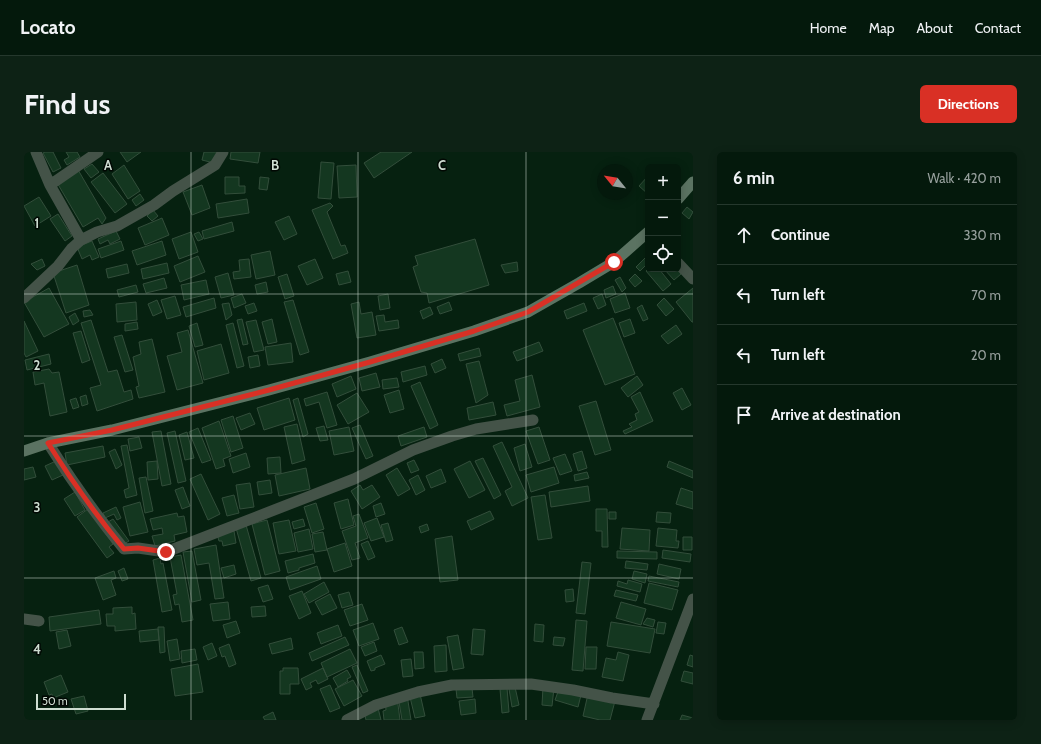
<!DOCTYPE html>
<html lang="en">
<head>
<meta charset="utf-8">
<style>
  :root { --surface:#04190c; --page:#0d2215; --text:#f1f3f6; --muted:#97a09d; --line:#25382d; --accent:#d93025 }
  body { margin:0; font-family:Cabin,sans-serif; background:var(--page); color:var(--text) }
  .controls { position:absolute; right:12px; top:12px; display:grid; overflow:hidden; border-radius:6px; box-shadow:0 2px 10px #0003 }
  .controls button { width:36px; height:36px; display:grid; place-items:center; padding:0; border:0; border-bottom:1px solid var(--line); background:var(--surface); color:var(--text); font:20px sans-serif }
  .compass { position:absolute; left:573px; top:12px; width:36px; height:36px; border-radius:50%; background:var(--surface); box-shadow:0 2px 10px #0003; rotate:300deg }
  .scale { position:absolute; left:12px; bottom:10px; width:90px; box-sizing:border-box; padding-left:4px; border:2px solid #ceddd1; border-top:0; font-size:11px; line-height:14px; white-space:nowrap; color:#ceddd1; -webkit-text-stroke:3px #010803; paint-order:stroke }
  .stop { position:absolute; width:12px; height:12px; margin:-9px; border:3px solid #d93025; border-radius:50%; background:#fff }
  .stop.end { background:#d93025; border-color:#fff; box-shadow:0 1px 4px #0008 }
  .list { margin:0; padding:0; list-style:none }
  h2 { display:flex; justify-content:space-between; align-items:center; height:52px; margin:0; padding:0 16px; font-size:17px }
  h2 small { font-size:13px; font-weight:400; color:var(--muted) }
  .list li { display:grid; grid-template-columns:26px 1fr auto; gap:12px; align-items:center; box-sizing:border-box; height:60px; padding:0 16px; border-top:1px solid var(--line) }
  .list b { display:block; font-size:15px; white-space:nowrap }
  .list em { font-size:13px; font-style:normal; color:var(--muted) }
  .icon { flex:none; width:22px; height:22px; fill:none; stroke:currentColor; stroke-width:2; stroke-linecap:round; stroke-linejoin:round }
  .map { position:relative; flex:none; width:669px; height:568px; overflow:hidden; border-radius:6px }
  header { display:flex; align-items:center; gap:24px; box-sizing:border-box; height:56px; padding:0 20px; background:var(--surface); border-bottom:1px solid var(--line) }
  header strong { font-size:19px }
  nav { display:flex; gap:22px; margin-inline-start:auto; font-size:14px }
  .intro { display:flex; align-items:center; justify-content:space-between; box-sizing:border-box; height:96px; padding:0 24px }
  h1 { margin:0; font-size:28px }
  .button { padding:10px 18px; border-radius:6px; background:var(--accent); color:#fff; font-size:14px; font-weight:700 }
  main { display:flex; gap:24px; padding:0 24px }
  aside { flex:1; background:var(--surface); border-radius:6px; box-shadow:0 2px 10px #0003 }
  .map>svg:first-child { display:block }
  .building { fill:#143720; stroke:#334e3b }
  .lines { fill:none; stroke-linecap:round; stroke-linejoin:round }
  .minor { stroke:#445348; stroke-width:11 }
  .secondary { stroke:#5b7362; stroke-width:11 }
  .route { stroke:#d93025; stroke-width:5 }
  .grid { fill:none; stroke:#ceddd1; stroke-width:1; stroke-opacity:0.55 }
  .grid-label { font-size:13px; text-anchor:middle; font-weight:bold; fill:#ceddd1; stroke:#010803; stroke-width:3; stroke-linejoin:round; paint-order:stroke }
</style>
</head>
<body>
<header>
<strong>Locato</strong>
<nav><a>Home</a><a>Map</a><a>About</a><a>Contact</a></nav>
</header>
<div class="intro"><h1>Find us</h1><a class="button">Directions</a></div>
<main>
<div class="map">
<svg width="669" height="568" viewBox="0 0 669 568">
  <rect width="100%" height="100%" fill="#062110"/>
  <path class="building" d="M21,0H29L37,16L29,20L19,1Z
    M42,0H53L56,5L43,13L40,8L45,5Z
    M96,0H117L103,10Z
    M180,0H193L190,11L178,8Z
    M207,0H236L234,11L206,7Z
    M357,0H388L350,26L340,11Z
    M297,10L310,11L307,47L294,46Z
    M68,12L75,20L67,26L60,17Z
    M100,13L116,39L104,47L88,22Z
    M332,13L333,45L315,46L313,14Z
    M53,16L82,66L78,72L74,66L59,75L32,29Z
    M79,21L103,52L91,61L67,30Z
    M624,24V42L615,34Z
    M201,25H215V34H221V41L201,42Z
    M236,25L245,26L243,38L235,37Z
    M178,33L186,56L168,63L159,40Z
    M116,42L120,48L112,54L108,48Z
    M15,45L27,64L11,74L0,54Z
    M223,47L225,61L194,66L192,52Z
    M306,51L309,54L303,60L317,94L321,93L324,101L309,107L288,58Z
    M663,55L669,60L665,67L658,61Z
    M129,58L134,64L128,69L123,64Z
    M34,62L48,84L41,89L26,67Z
    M265,64L273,82L260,88L251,70Z
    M138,66L145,83L121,93L114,76Z
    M208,70L210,79L180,87L178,79Z
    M92,79L96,87L86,92L84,88L76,92L74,87Z
    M167,80L174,100L155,107L148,87Z
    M175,80L179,87L174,89L170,82Z
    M451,87L465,133L405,151L403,141L397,140L389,115L394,113L391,104Z
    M68,89L75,105L68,108L66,103L58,107L53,95Z
    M97,89L100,98L77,106L74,97Z
    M138,89L142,103L113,113L108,99Z
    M246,99L251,123L232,127L227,103Z
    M174,104L181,120L156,130L150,114Z
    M623,104L624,111L616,119L612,115Z
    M18,107L21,114L13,118L7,112Z
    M225,107L227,125L210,127L209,120L216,119L215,108Z
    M291,107L299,126L283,133L274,114Z
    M493,110L494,119L481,121L477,113Z
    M143,111L145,121L119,127L117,117Z
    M103,112L105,121L84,126L82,117Z
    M53,113L65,153L42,161L29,121Z
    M624,117H635L647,132L639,139L622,119Z
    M640,117H653L657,122L650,128Z
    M324,119L327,130L315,133L312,122Z
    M204,121L210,143L197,146L191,125Z
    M263,122L270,144L261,147L254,125Z
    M611,122L618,129L611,135L605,128Z
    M596,125L602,136L598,140L591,128Z
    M140,126L143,136L122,141L119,132Z
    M182,128L185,142L160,148L157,133Z
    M242,130L244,140L233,142L231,133Z
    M112,133L114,140L95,145L93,138Z
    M589,134L592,142L582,146L580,138Z
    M25,136L45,172L20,185L0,150Z
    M669,136V170H668L652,150Z
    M601,141L606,156L591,161L586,147Z
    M218,142L222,151L210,156L207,146Z
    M364,142L366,156L356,158L354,144Z
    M578,142L582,153L574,157L569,146Z
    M151,144L157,163L143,167L137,148Z
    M190,146L192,156L162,165L159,155Z
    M640,146L650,157L642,164L633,153Z
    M133,148L138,160L129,164L124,152Z
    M269,148L285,200L276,203L260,150Z
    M112,150L113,168L93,170L92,152Z
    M335,150L337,162L348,160L352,183L333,186L327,152Z
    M425,150L428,158L416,162L413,155Z
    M205,151L208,163L202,168L198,152Z
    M230,151L233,159L224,162L221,154Z
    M560,151L563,159L543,167L540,159Z
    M618,153L624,167L619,169L613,156Z
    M406,155L409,162L399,167L396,159Z
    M66,158L69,163L60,165L59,159Z
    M51,161L55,169L49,173L45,165Z
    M360,163L361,170L374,168L375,176L355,179L352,164Z
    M589,166L611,222L581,233L559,178Z
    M218,167L224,192L219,193L213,168Z
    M248,167L253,190L244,192L238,170Z
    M606,167L611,181L600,185L595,171Z
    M67,168L84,220L93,218L100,240L107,238L109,247L73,259L66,236L77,233L57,171Z
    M232,168L240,198L230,200L222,170Z
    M0,169L14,199L2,205L0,201Z
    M113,170L114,177L101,179V172Z
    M173,171L179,193L171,195L165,174Z
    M209,171L220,214L213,216L202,173Z
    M652,173L658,182L644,192L637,184Z
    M164,178L179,231L153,238L143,204L158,200L153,181Z
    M57,179L66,208L58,211L49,181Z
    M98,183L109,218L101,220L90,185Z
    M128,187L141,240L115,246L112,235L115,234L109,205L117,202L115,190Z
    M515,190L519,199L493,209L489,200Z
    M267,191L269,210L244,213L241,195Z
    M197,192L205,221L180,228L173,199Z
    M455,196L457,204L436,209L434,202Z
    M25,202L27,212L3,218L1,208Z
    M234,203L236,214L226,216L224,205Z
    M418,207L422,216L411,221L407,212Z
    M455,209L464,243L452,251L442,212Z
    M401,214L403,223L379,230L377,220Z
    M25,217L28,221L35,220L43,260L26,264L20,231L11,233L9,220Z
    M352,221L356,235L338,239L335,226Z
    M508,223L516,255L483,264L480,253L496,249L491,228Z
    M327,224L332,237L313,245L308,232Z
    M613,224L619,233L604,245L597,236Z
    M373,226L375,235L359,237L358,228Z
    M396,230L414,273L406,277L387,234Z
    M658,236L667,253L658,258L649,241Z
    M375,238L380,257L366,261L360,243Z
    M303,240L313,273L303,276L295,250L282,254L280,247Z
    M616,240L629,269L601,282L599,279L608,275L605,272L613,268L611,262L615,260L607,245Z
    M333,241L345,260L324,272L313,253Z
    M62,243L64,252L58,254L56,245Z
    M52,246L55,255L49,257L46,248Z
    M265,246L271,268L240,278L233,256Z
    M274,246L284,282L279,285L269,248Z
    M572,249L587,298L571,303L555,254Z
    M469,250L472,263L445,268L443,256Z
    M226,261L231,272L217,278L212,266Z
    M209,264L219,296L207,300L197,268Z
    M195,269L207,304L199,307L201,314L192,317L178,276Z
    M273,272L281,308L268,312L260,275Z
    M336,273L349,304L342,307L328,276Z
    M300,274L304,288L296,289L292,276Z
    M325,275L330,299L310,303L305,279Z
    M400,275L403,285L377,294L374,284Z
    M515,275L526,308L514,312L502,279Z
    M174,276L187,308L178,311L165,280Z
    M137,279L147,332L138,334L128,280Z
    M151,279L162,329L154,331L143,281Z
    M163,280L170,306L161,308L155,283Z
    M115,285L118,296L106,299L104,287Z
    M478,290L504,346L488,354L481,339L488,335L469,294Z
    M501,292L508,315L496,319L490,296Z
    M103,293L113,343L102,346L100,338L105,336L97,294Z
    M79,294L81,305L43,313L41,301Z
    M91,297L98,313L92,317L85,300Z
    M558,299L563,316L554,319L549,302Z
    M222,301L226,315L209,321L205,307Z
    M541,302L548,319L536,323L529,306Z
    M256,305L257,321L244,322L243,306Z
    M459,306L477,343L470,347L451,309Z
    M390,308L395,318L387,321L383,311Z
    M32,309L39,323L28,328L21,314Z
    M133,309L134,327L124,328L123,310Z
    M446,309L461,338L445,346L430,317Z
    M645,309L669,319V326L643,315Z
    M9,315L12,325L0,328V317Z
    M530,315L535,331L507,340L502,323Z
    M282,316L286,337L255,344L251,323Z
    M373,316L386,337L374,344L362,323Z
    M417,317L422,330L407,336L402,324Z
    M563,320L565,326L551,329L550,323Z
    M177,322L196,362L184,368L166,327Z
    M394,323L401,338L392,343L385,328Z
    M122,325L129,359L121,361L115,326Z
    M246,328L248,341L235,343L233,330Z
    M226,331L230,355L216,357L212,333Z
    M336,333L339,338L348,333L356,345L338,357L327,339Z
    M564,334L566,349L527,355L525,340Z
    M159,335L166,354L158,357L151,338Z
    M657,336L669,340V357L652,352Z
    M51,340L61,358L51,364L40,347Z
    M210,343L215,361L203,364L198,346Z
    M521,343L528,386L514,388L507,345Z
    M324,347L330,373L317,377L310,351Z
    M116,350L124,380L106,384L99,355Z
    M292,351L300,377L288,381L280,355Z
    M357,351L361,362L352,365L349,354Z
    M92,355L97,366L93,368L90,362L81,366L79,361Z
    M64,357L89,392L85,395L90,401L83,406L53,365Z
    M572,357H583L584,395H578V379H572Z
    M466,359L470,367L447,378L443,369Z
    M585,360H592V367H585Z
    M633,360L647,361L646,371L632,370Z
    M153,361L154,365L160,364L163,380L150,383L151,389L131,394L128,384L139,382L138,376L129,378L126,367Z
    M335,362L344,386L331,391L336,406L328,408L318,379L332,374L329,364Z
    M353,366L360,385L347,389L340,371Z
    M89,367L105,389L100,392L84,370Z
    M279,367L281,374L270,377L268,370Z
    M243,368L256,419L241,423L228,372Z
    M265,368L272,399L255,402L249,371Z
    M364,371L369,388L362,390L357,373Z
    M403,372L405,378L397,381L395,375Z
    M222,373L237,426L227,429L212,376Z
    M598,376L626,378L625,399L596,397Z
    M634,376L653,378L652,389H655L654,396L632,394Z
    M285,377L289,397L274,400L270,381Z
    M210,379L212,391L199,394L198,389H195L193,382Z
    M299,380L303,398L291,400L288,382Z
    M428,384L434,428L416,430L411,387Z
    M659,385H668V398H659Z
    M344,389L351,405L344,408L337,392Z
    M321,391L328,414L310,420L303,397Z
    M192,393L200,446L191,447L185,411L173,413L170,397Z
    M639,398L667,402L666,410L638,406Z
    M168,399L177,448L168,450L159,400Z
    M593,399L633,400V407L593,406Z
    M289,402L291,411L275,416V418L264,421L261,409Z
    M157,403L169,468L158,470L155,452L151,453L149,443L153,442L146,405Z
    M136,406L137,412L139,411L148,458L138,460L129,408Z
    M602,409L624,412L623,418L601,416Z
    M558,410L567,411L561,462L552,461Z
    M635,412L657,417L655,427L633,422Z
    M210,413L212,422L200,426L197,416Z
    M293,414L297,427L266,438L262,425Z
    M100,416L104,427L98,429L94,419Z
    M90,419L92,426L87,428L92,443L79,448L71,426Z
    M610,419L623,422L621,431L608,427Z
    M625,424L655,430L654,435L624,429Z
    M604,428L618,432L616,440L593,434L594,429L603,432Z
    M300,430L305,440L285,451L280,442Z
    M625,431L654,438L648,458L620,451Z
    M244,433L249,447L239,450L234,436Z
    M549,437L550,449L542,450L541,438Z
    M592,438L614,443L612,449L590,444Z
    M278,439L287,461L275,467L265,444Z
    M325,440L329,453L318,456L314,443Z
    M306,442L313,456L298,463L291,450Z
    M204,450L206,467L189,469L186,452Z
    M597,450L622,457L617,473L592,466Z
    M338,452L344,468L326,474L320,458Z
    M241,454L242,464L228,465L227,455Z
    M108,455V462L111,461L112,477L91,479V474H83L82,462H89V456Z
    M75,458L77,472L26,479L25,465Z
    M623,466L631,468L629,475L619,472Z
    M552,468L563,469L559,519L548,518Z
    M212,469L216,481L203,486L199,473Z
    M587,470L631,477L626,501L583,494Z
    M634,470L642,471L640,482L632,481Z
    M349,471L355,487L335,494L329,478Z
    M511,472L520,473L519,490L510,489Z
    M314,473L318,484L297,492L293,481Z
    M134,475H140L141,500L136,501Z
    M378,475L384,490L375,493L370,478Z
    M134,477L135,488L116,490L115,479Z
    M449,477L461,478L459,503L447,502Z
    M43,478L47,494L35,497L32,480Z
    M434,483L440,516L429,518L423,485Z
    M321,485L325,493L288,509L285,501Z
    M530,485L541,486L539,494L529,493Z
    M267,486L269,497L248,502L245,492Z
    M153,487L156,507L146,509L143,489Z
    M350,490L353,499L341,504L337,495Z
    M188,491L193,504L184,508L179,495Z
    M205,492L212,512L205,515L201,504L198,505L195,496Z
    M422,493L423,519L411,520L410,494Z
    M562,495H573L572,517H561Z
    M171,497L173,508L158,511L157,499Z
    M326,497L333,511L303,525L297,511Z
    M390,500H399L400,516L391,517Z
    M594,500L605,503L599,529L578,525L582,506L592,508Z
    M357,503L361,512L351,516V518L347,519L343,509Z
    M666,503L669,504V515L663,513Z
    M387,507L389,524L379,525L377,508Z
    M174,512L179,540L151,544L147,517Z
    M333,513L344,539L339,541L328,515Z
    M259,516H274L275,532H266V542H256V519H259Z
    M299,516L304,527L294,532L292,528L286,531L288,535L282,538L277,527Z
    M323,518L327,525L323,527L324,529L314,535L309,526Z
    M660,519L669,521V532L657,529Z
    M37,523L44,540L29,546L28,542L25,543L20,530Z
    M329,528L338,544L320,554L311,537Z
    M306,533L316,556L306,560L296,537Z
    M491,535L495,553L488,555L485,537Z
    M519,535L530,536L528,554L518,553Z
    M448,536L449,545L433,546L432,537Z
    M483,536L485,560L478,561L476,537Z
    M535,537L557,543L554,555L531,548Z
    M396,542L401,564L391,566L386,545Z
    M564,542L591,549L586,568H576L559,564Z
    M383,543L387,568H378L374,544Z
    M60,544L64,559L52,562L47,547Z
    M373,545L376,568H360L359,559L362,558L361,547Z
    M451,547L452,561L437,563L435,549Z
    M353,552L357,568H342L339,555Z
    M249,560L252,568H241L239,565Z
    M658,563L669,566V568H656Z"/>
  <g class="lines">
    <path class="minor" d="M12,0L26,33L57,88
      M26,33L74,0
      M654,111L669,127
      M0,146L34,114L48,96L57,88L73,80L93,74L130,53L149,39L191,13L199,0
      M24,291C47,328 72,363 100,397L114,396L142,400L330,327L389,298L428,284L452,277L509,268
      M0,467L15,469
      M323,568L352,553L394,540L428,533L507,532L549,538L588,546L630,552
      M623,568L669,447"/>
    <path class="secondary" d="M654,47L669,30
      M0,299L24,291L88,278L245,238L346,210L450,179L504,160L555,131L590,110L624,80"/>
  </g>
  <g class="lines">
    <path class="route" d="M142,400L114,396L100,397C72,363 47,328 24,291L88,278L245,238L346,210L450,179L504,160L590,110"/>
  </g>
  <path class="grid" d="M167,0V568M334,0V568M502,0V568M0,142H669M0,284H669M0,426H669"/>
  <g class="grid-label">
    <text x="84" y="18">A</text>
    <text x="251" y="18">B</text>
    <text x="418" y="18">C</text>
    <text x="13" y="76">1</text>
    <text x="13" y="218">2</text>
    <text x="13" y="360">3</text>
    <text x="13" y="502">4</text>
  </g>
</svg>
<div class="controls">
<button>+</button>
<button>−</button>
<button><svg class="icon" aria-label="locate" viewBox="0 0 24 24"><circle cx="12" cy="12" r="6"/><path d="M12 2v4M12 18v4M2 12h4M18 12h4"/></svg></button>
</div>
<svg class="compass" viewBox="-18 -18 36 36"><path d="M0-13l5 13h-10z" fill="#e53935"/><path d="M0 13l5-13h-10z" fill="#97a09d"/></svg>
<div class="scale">50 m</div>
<div class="stop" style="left:590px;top:110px"></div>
<div class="stop end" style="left:142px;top:400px"></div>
</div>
<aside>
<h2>6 min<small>Walk · 420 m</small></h2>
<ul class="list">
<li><svg class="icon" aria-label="ahead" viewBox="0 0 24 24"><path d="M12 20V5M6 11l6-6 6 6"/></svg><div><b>Continue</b></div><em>330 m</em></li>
<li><svg class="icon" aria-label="left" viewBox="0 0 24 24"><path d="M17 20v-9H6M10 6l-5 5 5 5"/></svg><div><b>Turn left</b></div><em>70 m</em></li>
<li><svg class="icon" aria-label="left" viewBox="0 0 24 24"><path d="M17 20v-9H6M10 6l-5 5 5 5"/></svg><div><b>Turn left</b></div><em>20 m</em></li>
<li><svg class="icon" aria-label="arrive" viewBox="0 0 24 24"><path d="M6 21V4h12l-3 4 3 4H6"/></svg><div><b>Arrive at destination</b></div></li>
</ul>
</aside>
</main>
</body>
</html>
